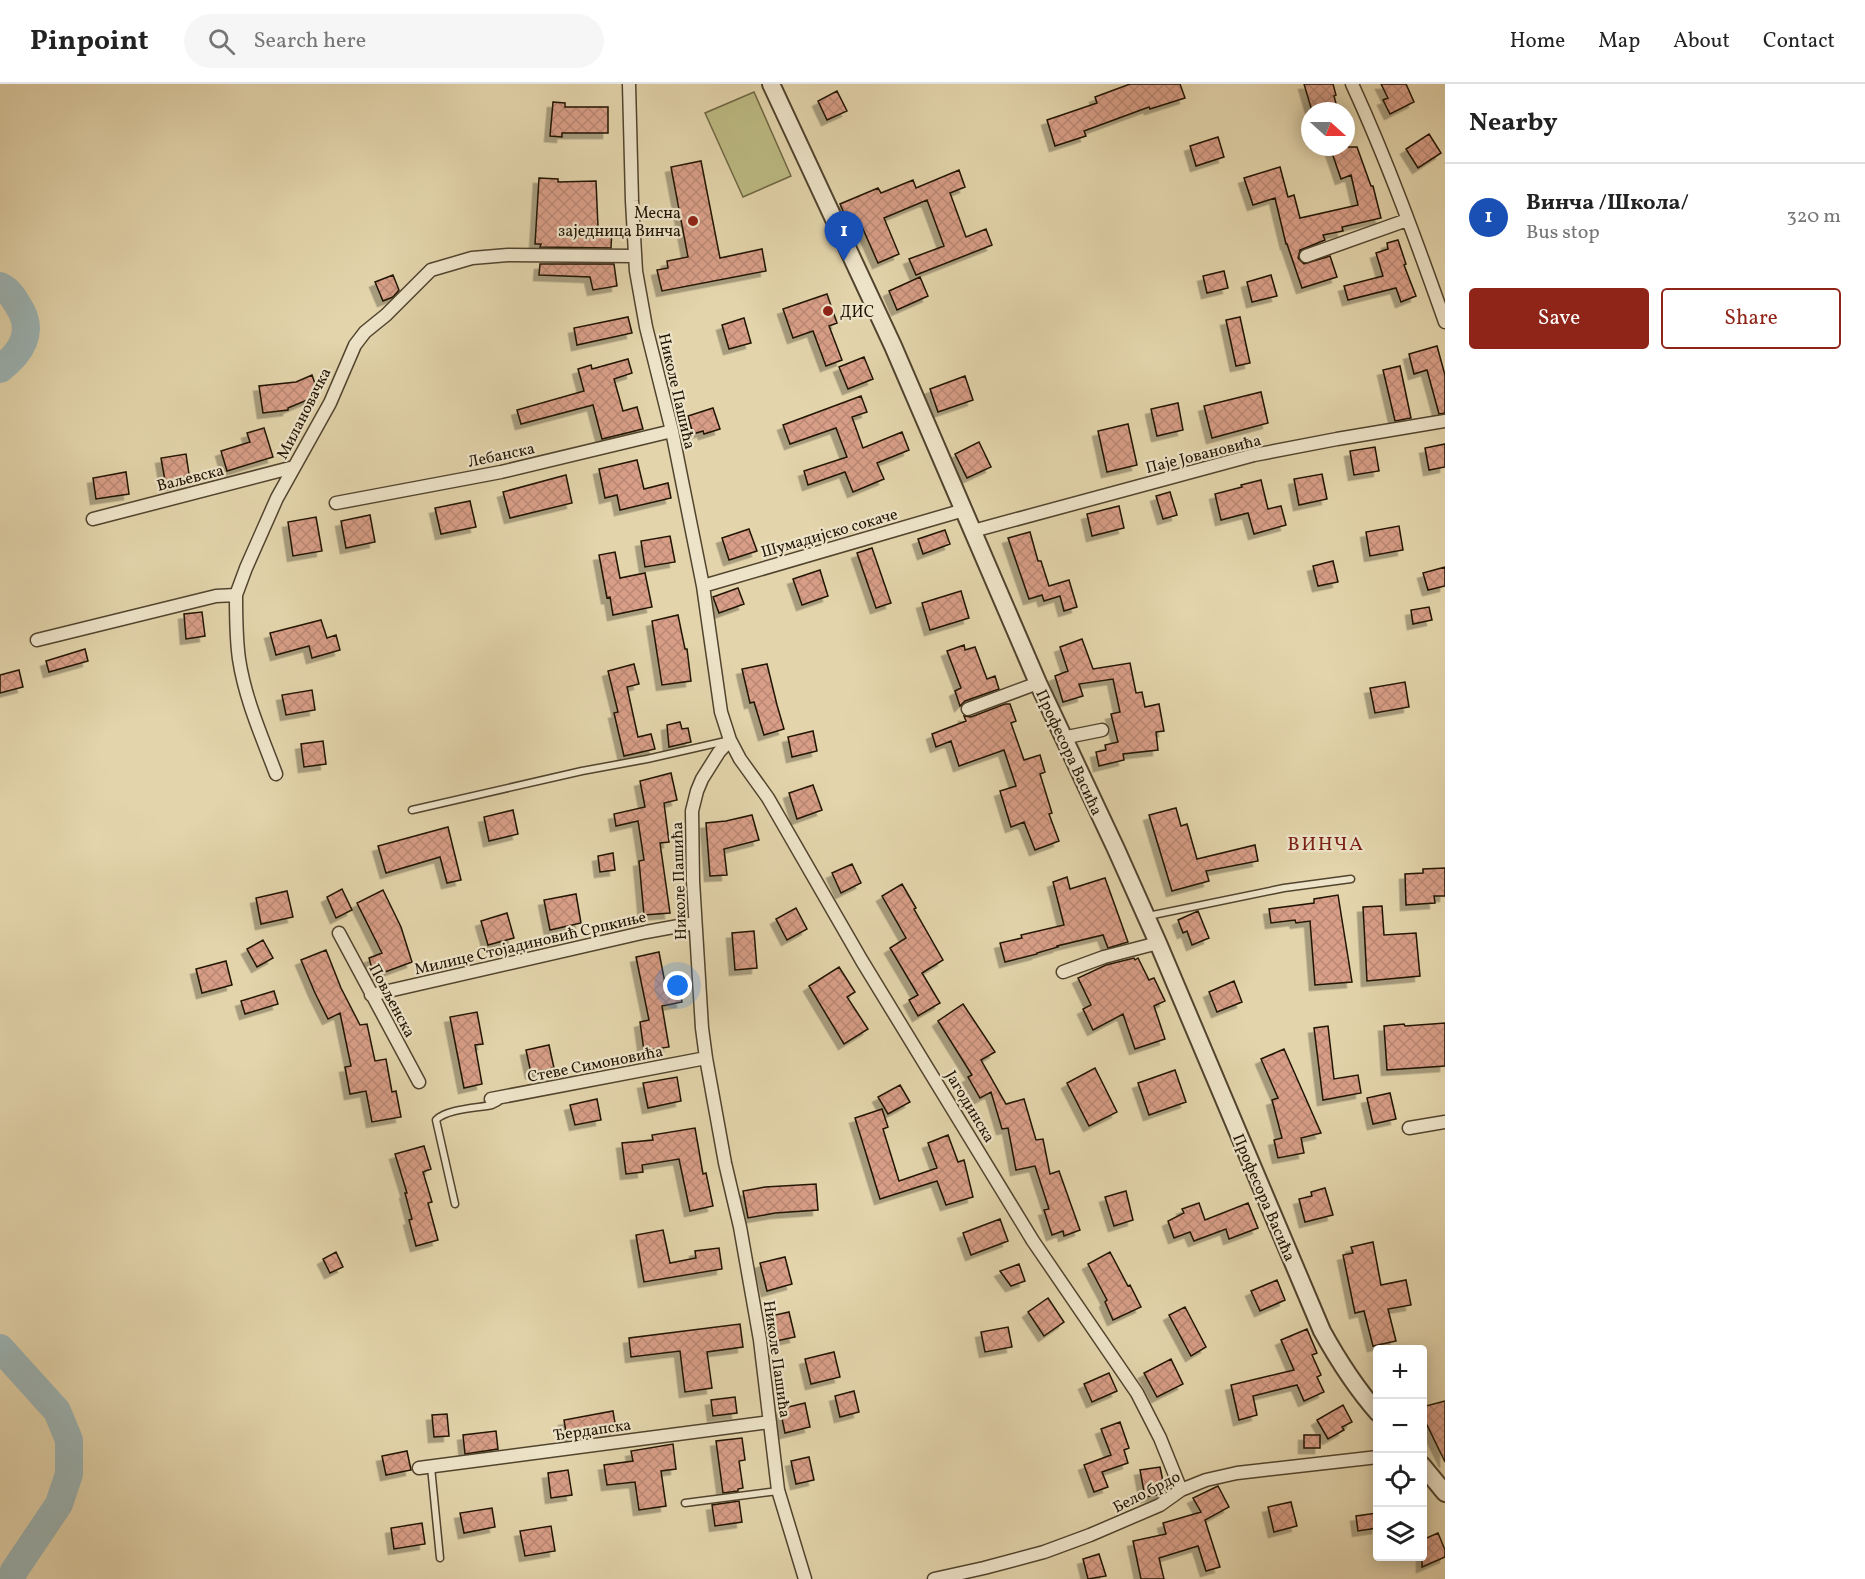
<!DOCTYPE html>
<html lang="en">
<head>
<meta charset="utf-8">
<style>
  :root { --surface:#fff; --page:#f6f6f6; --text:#222; --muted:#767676; --line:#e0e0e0; --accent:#8f2418 }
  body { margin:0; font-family:Vollkorn,serif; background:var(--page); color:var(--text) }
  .controls { position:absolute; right:18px; bottom:18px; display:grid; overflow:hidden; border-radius:6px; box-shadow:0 3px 15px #0003 }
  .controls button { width:54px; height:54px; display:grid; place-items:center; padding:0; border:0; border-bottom:2px solid var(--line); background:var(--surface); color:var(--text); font:30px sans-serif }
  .compass { position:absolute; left:1301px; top:18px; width:54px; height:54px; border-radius:50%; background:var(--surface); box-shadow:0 3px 15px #0003; rotate:111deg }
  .you { position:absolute; left:678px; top:902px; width:21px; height:21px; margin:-15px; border:4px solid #fff; border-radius:50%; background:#1a73e8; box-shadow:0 0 0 9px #1a73e833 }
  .badge { display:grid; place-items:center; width:39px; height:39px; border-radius:50%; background:var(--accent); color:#fff; font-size:20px; font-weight:700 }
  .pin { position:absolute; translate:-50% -50px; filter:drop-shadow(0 2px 3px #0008) }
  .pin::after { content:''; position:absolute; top:32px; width:21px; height:18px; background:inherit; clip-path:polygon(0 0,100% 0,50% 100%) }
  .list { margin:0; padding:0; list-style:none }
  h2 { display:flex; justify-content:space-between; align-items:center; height:78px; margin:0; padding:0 24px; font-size:26px }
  h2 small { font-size:20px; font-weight:400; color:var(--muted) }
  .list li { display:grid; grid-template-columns:39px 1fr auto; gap:18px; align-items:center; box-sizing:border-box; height:108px; padding:0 24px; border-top:2px solid var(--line) }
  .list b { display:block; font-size:22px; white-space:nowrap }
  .list p { margin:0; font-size:20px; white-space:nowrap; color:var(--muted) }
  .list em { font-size:20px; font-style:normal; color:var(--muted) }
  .actions { display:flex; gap:12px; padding:18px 24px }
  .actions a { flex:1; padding:14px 0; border:2px solid var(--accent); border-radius:6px; text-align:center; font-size:21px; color:var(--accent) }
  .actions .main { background:var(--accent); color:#fff }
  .icon { flex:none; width:33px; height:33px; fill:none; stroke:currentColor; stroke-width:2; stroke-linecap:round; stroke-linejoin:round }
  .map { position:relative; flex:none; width:1445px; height:1495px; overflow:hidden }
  header { display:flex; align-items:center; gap:36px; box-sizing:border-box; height:84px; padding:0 30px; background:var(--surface); border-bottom:2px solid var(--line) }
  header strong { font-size:28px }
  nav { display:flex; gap:33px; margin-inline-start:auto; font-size:21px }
  .search { width:420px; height:54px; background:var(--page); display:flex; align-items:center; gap:15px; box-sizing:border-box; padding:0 21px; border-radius:33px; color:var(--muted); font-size:22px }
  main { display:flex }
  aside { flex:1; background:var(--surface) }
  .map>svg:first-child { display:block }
  .green { fill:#bcba83; stroke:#6e6744; stroke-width:1.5 }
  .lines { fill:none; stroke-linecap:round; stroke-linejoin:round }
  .river { stroke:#9cb5b6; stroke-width:28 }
  .building { fill:url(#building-cross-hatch); stroke:#201404; stroke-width:1.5; filter:url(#shadow) }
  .service-casing { stroke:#51442e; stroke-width:9 }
  .minor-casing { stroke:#51442e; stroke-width:15 }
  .tertiary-casing { stroke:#51442e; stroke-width:20 }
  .service { stroke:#ede3c8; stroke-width:6 }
  .minor { stroke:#ede3c8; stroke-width:12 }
  .tertiary { stroke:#ede3c8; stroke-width:16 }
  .poi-dot { fill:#8f2418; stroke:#ede3c8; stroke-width:2 }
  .labels { text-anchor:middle; stroke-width:4.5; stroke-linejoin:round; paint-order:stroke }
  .poi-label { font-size:16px; fill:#201404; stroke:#ede3c8; text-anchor:end }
  .street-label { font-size:16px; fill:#201404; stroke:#ede3c8 }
  .quarter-label { font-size:20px; letter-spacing:1.5px; fill:#7a1f14; stroke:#ede3c8 }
</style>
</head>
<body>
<header>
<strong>Pinpoint</strong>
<div class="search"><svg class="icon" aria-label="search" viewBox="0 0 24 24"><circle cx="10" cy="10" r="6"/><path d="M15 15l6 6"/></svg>Search here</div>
<nav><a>Home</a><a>Map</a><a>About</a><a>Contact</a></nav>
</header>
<main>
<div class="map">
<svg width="1445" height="1495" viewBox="0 0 1445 1495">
  <defs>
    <pattern id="building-cross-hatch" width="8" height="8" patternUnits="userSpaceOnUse" patternTransform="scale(1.5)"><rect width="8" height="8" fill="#d89e87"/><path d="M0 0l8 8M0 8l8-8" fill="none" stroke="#b98773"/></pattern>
    <filter id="shadow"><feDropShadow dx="-5.5" dy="5.5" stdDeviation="0" flood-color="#0004"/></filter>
  </defs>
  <rect width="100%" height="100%" fill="#e3d4ab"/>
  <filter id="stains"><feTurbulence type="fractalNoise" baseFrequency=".00333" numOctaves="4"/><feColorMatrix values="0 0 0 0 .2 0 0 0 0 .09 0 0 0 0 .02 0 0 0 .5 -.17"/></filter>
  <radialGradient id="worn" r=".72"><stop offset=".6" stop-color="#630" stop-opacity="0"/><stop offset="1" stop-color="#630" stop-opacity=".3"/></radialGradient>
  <path class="green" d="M754,8L791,92L743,113L705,29Z"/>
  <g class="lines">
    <path class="river" d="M0,202C10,207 13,213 19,223C35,248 21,269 0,285
      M0,1264L57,1327L69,1356V1390L59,1420L14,1487L11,1495"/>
  </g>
  <path class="building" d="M1130,0H1180L1185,14L1150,25L1149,23L1084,47L1086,52L1055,62L1047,36L1097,19L1095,13Z
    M1304,0H1333L1336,11L1334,12L1338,27H1312Z
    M1381,0H1406L1414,18L1390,30L1383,16L1388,14Z
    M837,7L847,27L827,36L818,17Z
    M553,18L565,19V23H608V49H562V53L550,52Z
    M1429,50L1441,69L1418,84L1406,65Z
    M1218,53L1224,73L1196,82L1190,62Z
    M1330,63H1357L1371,102H1373L1381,134L1342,143L1343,147L1323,151L1325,156L1300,166L1298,174L1304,180L1330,172L1337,193L1302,204L1287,160H1286L1275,114L1253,121L1244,94L1280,83L1288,113L1294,111L1300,134L1358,121L1351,91L1341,95Z
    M701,77L720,174L762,165L766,187L662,207L657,186L668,184L667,177L688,173L671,83Z
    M959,86L965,103L950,109L966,153L986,145L992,161L916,191L909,175L944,162L927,116L884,134L899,170L878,179L859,136L849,140L840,120L878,104L881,109L913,96L916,104Z
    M539,94L558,95V98L596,97L598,143L612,144L611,164L540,163L541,160H535Z
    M1398,156L1406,180L1404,181L1416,212L1401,218L1396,204L1348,216L1344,202L1383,192L1376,169L1388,165L1387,159Z
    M540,180H614L617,202L593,206L590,193L539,191Z
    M1224,187L1228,204L1207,209L1203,192Z
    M393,191L399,206L393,213L383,217L375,198Z
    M1271,191L1277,212L1252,218L1247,198Z
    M920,193L928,212L897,226L889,207Z
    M827,210L837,239L829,242L842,276L826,282L813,247L793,254L783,225Z
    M628,233L632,249L577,261L574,244Z
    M1240,233L1250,279L1236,282L1226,236Z
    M744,234L751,259L729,265L722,241Z
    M1437,262L1445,291V329L1439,330L1427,286L1414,290L1409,270Z
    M864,273L873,295L848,305L839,283Z
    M628,275L632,289L614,295L623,327L637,323L643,345L602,355L593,321L521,340L517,326L584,307L578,285L591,281L592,285Z
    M1400,282L1411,334L1395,337L1383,286Z
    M312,291L319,311L288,324V326L263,329L259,302L296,298Z
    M965,292L973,316L938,328L930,305Z
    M1261,308L1268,339L1212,354L1204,322Z
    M861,312L867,328L852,333L863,364L902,348L909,366L877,379L884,395L853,408L845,388L808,401L804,387L847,373L836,344L790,360L783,341Z
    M1178,319L1183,346L1157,352L1151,325Z
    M713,324L720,345L704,350L703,347L693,350L688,332Z
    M1128,340L1137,381L1107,388L1098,347Z
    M264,344L273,373L227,387L221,367L250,358L247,349Z
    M979,358L991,383L967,394L955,370Z
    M1445,360V383L1429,386L1425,364Z
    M1375,363L1379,387L1354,391L1350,367Z
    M186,370L190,397L166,402L161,374Z
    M637,376L644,405L668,399L671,414L620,426L617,411L605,414L599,385Z
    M126,388L129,410L96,415L93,394Z
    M1322,390L1327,415L1299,421L1294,395Z
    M566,391L572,419L510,434L503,408Z
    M1261,396L1268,425L1281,422L1286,441L1254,450L1248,429L1221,436L1215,410L1242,403L1241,401Z
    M1170,408L1177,431L1163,435L1156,412Z
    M470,417L476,443L441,450L435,424Z
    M1119,422L1124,444L1092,452L1087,430Z
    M370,431L375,458L346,464L341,437Z
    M316,433L322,467L293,472L288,438Z
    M1399,442L1403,466L1370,472L1366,448Z
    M749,445L757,467L729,476L722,454Z
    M945,446L950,460L923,470L918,455Z
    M1030,448L1038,477H1041L1049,502L1069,496L1077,523L1064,527L1060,512L1044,517L1042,511L1029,515L1008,454Z
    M670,452L675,478L645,483L641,457Z
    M872,464L891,519L876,524L857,469Z
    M615,468L620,494L645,489L652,523L613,531L610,513L607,514L599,471Z
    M1333,477L1338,498L1318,502L1313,482Z
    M1445,483V502L1428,506L1423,489Z
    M820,486L828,512L802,521L793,495Z
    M738,504L744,520L719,529L713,513Z
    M961,507L969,534L930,546L922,519Z
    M1429,523L1432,536L1413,540L1411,526Z
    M202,528L205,552L186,555L184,530Z
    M678,531L685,565H687L691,597L662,601L652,537Z
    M321,536L327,554L336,551L340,566L312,574L309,562L276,571L270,549Z
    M1082,555L1093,585L1130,579L1136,609L1142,608L1145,623L1159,620L1164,647L1156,648L1158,666L1123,670L1124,676L1099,682L1096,668L1106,666L1105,661L1118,658L1111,630L1120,628L1113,595L1079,600L1083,612L1063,618L1055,592L1068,587L1060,563Z
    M964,561L965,566L975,563L987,595L995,592L999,605L965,617L960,622L955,607L961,604L947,567Z
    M85,565L88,577L49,588L46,577Z
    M634,580L639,600L627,603L638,653L651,650L655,665L624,672L614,629L618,628L608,587Z
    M767,580L777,621L784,645L764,651L754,618L750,619L742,585Z
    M19,586L23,603L0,609V591Z
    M1405,598L1409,623L1375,629L1370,604Z
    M312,606L315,626L286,631L282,611Z
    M1005,620H1010L1016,637L1011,639L1024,676L1040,671L1045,688L1040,690L1052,729L1049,730L1059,757L1035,766L1024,738L1011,743L1000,707L1016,702L1004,666L959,682L951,657L936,663L932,650L966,637L964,632L971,633Z
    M680,638L682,645L688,644L691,658L669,663L667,641Z
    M813,647L817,667L792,673L788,653Z
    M323,657L326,680L304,683L301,660Z
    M671,689L677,716L664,719L669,758L660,759L670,829L644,831L639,777L644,776L638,737L616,742L614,730L645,723L640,697Z
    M813,701L822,726L797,735L789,709Z
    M1176,724L1181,742L1187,740L1197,775L1255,761L1258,777L1206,787L1209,797L1172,807L1149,731Z
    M513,726L518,750L489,757L484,733Z
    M752,731L759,756L724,765L727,791L710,792L706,739L726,737Z
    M448,743L461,796L447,799L440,773L386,789L378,762Z
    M613,769L615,786L600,788L598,772Z
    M852,780L861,799L841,809L832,789Z
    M1445,784V812H1434L1435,819L1406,821L1405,790L1423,789V785Z
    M1067,793L1070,805L1105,794L1128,858L1108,864L1103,851L1057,862L1058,863L1037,869V870L1005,878L1000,859L1022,854L1021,851L1064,841L1053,798Z
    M902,800L916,824L914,825L943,876L922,889L940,919L918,932L909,916L918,911L890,864L906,854L882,812Z
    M342,805L352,826L336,834L327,813Z
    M383,806L401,843L412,878L374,892L369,874L382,869L357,819Z
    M287,807L293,833L261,840L256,814Z
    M576,810L581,839L550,846L544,816Z
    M1338,811L1352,898L1315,901L1310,837L1296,839L1295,836L1271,839L1269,825L1314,819V815Z
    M1382,822L1384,851L1416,849L1420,892L1367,897L1363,823Z
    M796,824L807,845L787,856L776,835Z
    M1198,827L1209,854L1192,861L1187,847L1183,849L1178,836Z
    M507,829L514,854L488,861L481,837Z
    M754,847L757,884L735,886L732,849Z
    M263,856L273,874L257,883L247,865Z
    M326,866L341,904L360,941L367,940L375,977L386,975L392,1008L396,1007L401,1033L372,1038L366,1007L350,1010L345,983L351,982L340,929L328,935L315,909L301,876Z
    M659,868L665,899L678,896L682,918L662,922L669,963L644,967L640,938L649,936L636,873Z
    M1134,874L1135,876L1138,874L1149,896L1154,894L1165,917L1154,922L1165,955L1135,965L1123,930L1093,946L1083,925L1091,921L1078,894L1106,881Z
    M226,877L232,901L202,909L196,885Z
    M839,883L855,908L847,913L868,945L844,960L809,902Z
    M1234,897L1242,918L1217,928L1209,908Z
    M274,907L278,920L245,930L241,917Z
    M963,920L995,968L981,976L1006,1020L1024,1015L1036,1056L1043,1055L1050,1090L1059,1087L1080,1146L1064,1152L1063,1147L1052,1151L1044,1126L1049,1125L1035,1082L1016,1086L1008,1044L1002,1045L991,1008L980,1014L968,993L972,991L938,937Z
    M477,928L483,960L475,961L482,1000L464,1004L450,933Z
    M1445,939V982L1387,986L1384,942L1404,940L1405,942Z
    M1328,942L1334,995L1358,991L1361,1009L1323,1016L1314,944Z
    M549,961L554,984L531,989L526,966Z
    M1284,965L1321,1049L1301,1054L1304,1069L1278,1074L1274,1056L1282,1054L1272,1016L1278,1014L1261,975Z
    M1095,984L1117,1028L1089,1042L1067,999Z
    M1175,986L1186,1018L1149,1031L1138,999Z
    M677,993L681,1017L648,1024L643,999Z
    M900,1001L910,1018L888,1030L878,1013Z
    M1390,1009L1396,1035L1373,1040L1367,1014Z
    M597,1015L601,1036L575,1041L570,1021Z
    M882,1025L888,1043L883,1045L899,1097L937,1084L928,1059L948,1051L958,1078L964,1076L973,1113L946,1121L937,1097L880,1115L855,1034Z
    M695,1044L703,1090L706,1089L713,1122L690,1127L679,1075L642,1081L643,1088L626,1090L622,1059L653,1056L652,1051Z
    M424,1062L431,1085L423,1088L432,1118L428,1119L438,1156L416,1162L409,1136L412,1135L405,1109H407L395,1070Z
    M816,1100L818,1126L775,1129L748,1134L743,1107L765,1103Z
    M1325,1104L1333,1131L1305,1138L1299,1115L1312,1112L1311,1108Z
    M1126,1107L1133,1136L1114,1142L1105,1113Z
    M1199,1119L1205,1136L1248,1119L1258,1144L1229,1155L1226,1145L1194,1157L1190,1148L1174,1154L1168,1137L1184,1129L1182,1125Z
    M1000,1135L1008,1157L971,1171L963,1149Z
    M663,1146L670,1179L696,1174L695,1167L719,1164L722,1185L644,1198L636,1151Z
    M1373,1158L1381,1201L1406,1196L1411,1221L1388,1225L1396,1257L1373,1262L1364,1227L1355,1229L1343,1171L1353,1169L1351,1163Z
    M336,1168L343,1183L330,1189L323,1175Z
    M1110,1168L1128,1202L1130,1201L1141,1223L1113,1236L1105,1218L1107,1216L1088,1180Z
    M785,1173L792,1200L767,1207L760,1179Z
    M1019,1180L1025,1197L1011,1202L1000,1187Z
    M1277,1196L1285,1216L1260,1227L1251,1207Z
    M1048,1214L1064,1238L1044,1252L1028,1228Z
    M1185,1223L1206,1263L1191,1272L1169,1231Z
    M789,1228L795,1253L776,1257L771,1232Z
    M740,1240L743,1263L707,1268L712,1304L685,1308L680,1267L631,1273L629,1254Z
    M1008,1243L1012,1263L985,1268L981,1248Z
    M1307,1245L1317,1269L1312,1271L1321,1291L1317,1293L1324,1308L1304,1317L1297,1301L1253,1312L1257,1331L1239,1336L1231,1301L1294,1286L1281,1256Z
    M834,1268L840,1293L811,1300L805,1275Z
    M1171,1275L1183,1300L1157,1313L1144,1289Z
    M1109,1289L1117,1307L1092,1318L1084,1300Z
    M854,1307L859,1328L840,1333L835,1312Z
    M735,1313L737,1329L713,1332L711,1316Z
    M1445,1317V1378L1426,1339L1422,1340V1323Z
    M805,1319L810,1343L785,1349L780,1325Z
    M1343,1321L1352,1338L1342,1343L1344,1346L1328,1355L1317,1336Z
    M613,1327L616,1345L567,1354L564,1336Z
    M447,1330L449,1352L434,1353L432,1331Z
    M1120,1338L1129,1364L1124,1366L1128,1379L1102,1388L1108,1403L1094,1408L1084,1381L1111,1371L1101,1345Z
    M496,1347L498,1365L465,1370L463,1351Z
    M1304,1351H1320V1364H1304Z
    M742,1354L745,1376L739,1377L743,1404L738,1405V1407L723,1409L716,1357Z
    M673,1360L676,1385L661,1387L666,1422L639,1426L635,1398L607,1401L604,1381L633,1377L631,1367Z
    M407,1367L411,1386L386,1391L382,1372Z
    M809,1373L814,1396L796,1400L791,1377Z
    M1160,1383L1165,1407L1161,1410L1145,1413L1140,1386Z
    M568,1386L572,1411L551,1414L548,1389Z
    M1218,1402L1229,1423L1205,1436L1220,1483L1206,1487L1198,1462L1159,1474L1164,1495H1141L1133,1457L1166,1450L1163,1439L1201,1428L1193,1414Z
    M739,1417L742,1438L715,1442L712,1421Z
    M1291,1418L1297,1442L1274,1448L1268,1423Z
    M492,1424L495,1443L464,1449L460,1429Z
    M1377,1429V1444L1358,1447L1356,1432Z
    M422,1439L425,1460L394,1465L391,1444Z
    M551,1442L555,1467L525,1472L520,1447Z
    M1438,1449L1445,1466V1473L1422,1483V1456Z
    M1099,1470L1106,1492L1088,1495L1083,1475Z"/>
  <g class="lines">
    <g class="service-casing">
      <path id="service" d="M412,726L582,687L647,675L726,657
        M1148,832L1284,804L1351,795
        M455,1120L436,1036C446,1025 477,1024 492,1021L498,1018
        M431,1383L440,1474
        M685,1419L778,1407"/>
    </g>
    <g class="minor-casing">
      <path id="minor" d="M629,0L632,117L636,187L646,243L672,347L703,502L721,628L730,656L740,675L768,714L862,877L1033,1157L1137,1309L1160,1354L1181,1406
        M1352,0C1387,76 1417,159 1445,238
        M1306,172L1407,136
        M336,419L501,388L672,347
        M93,435L294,383
        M973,447L1254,371L1337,355L1445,337
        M703,502L964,426
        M236,511C236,532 236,554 239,575C245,615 262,653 276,690
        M37,556L216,512L236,511L246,484L277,414L330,319L355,261L365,248L386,231L431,186L472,174L508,171L634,172
        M968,625L1038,599
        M1062,654L1102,646
        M730,656L719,668L702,695L697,707L692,727L693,797L702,944L706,974L725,1079L740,1143L760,1256L778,1406L805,1495
        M339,849L419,998
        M1063,888L1104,873L1158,859
        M371,911L646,848L695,839
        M491,1015L706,974
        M1409,1044L1445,1038
        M419,1384L770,1338
        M934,1495L984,1484L1044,1468L1090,1451L1160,1421L1181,1406L1206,1396L1237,1389L1378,1373"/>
    </g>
    <g class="tertiary-casing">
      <path id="tertiary" d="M771,0L893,262L1038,599L1116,765L1158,859L1322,1247C1338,1276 1356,1304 1378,1329
        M1422,1381L1445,1409"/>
    </g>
    <use href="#service" class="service"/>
    <use href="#minor" class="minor"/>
    <use href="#tertiary" class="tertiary"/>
  </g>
  <g class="poi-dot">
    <circle cx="693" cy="137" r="6"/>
    <circle cx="828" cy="227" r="6"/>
  </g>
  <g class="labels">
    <g class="poi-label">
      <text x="681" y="134">Месна<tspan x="681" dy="18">заједница Винча</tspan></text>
      <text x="840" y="233" text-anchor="start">ДИС</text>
    </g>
    <g class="street-label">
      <text transform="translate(678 307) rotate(77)" y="6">Николе Пашића</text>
      <text transform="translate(303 329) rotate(-63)" y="6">Милановачка</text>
      <text transform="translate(1203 369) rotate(-14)" y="6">Паје Јовановића</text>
      <text transform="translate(501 370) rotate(-12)" y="6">Лебанска</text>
      <text transform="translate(190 393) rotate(-14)" y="6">Ваљевска</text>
      <text transform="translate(829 448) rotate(-16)" y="6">Шумадијско сокаче</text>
      <text transform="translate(1070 668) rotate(65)" y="6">Професора Васића</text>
      <text transform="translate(678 797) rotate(-92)" y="6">Николе Пашића</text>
      <text transform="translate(530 858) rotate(-13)" y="6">Милице Стојадиновић Српкиње</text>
      <text transform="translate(393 916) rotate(62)" y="6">Повљенска</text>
      <text transform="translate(595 979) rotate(-11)" y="6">Стеве Симоновића</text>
      <text transform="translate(971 1022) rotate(59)" y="6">Јагодинска</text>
      <text transform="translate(1265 1113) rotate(67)" y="6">Професора Васића</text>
      <text transform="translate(778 1275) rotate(82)" y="6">Николе Пашића</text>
      <text transform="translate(592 1345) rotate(-8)" y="6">Ђердапска</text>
      <text transform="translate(1146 1407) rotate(-27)" y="6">Бело брдо</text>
    </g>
    <g class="quarter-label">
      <text x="1326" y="766">ВИНЧА</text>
    </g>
  </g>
  <rect width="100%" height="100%" filter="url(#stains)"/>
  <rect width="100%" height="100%" fill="url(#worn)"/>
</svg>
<div class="controls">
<button>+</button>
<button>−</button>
<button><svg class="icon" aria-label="locate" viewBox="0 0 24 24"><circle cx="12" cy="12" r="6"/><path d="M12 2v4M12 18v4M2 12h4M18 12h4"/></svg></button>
<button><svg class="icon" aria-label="layers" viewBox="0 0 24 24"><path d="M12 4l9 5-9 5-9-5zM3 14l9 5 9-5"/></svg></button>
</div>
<svg class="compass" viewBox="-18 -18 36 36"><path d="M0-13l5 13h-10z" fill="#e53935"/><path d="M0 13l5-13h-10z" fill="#767676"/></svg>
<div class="you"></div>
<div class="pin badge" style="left:844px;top:177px;background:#1a4fb4">1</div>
</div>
<aside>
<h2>Nearby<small></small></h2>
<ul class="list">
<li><span class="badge" style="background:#1a4fb4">1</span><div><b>Винча /Школа/</b><p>Bus stop</p></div><em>320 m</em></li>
</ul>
<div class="actions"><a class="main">Save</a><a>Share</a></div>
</aside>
</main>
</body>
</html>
